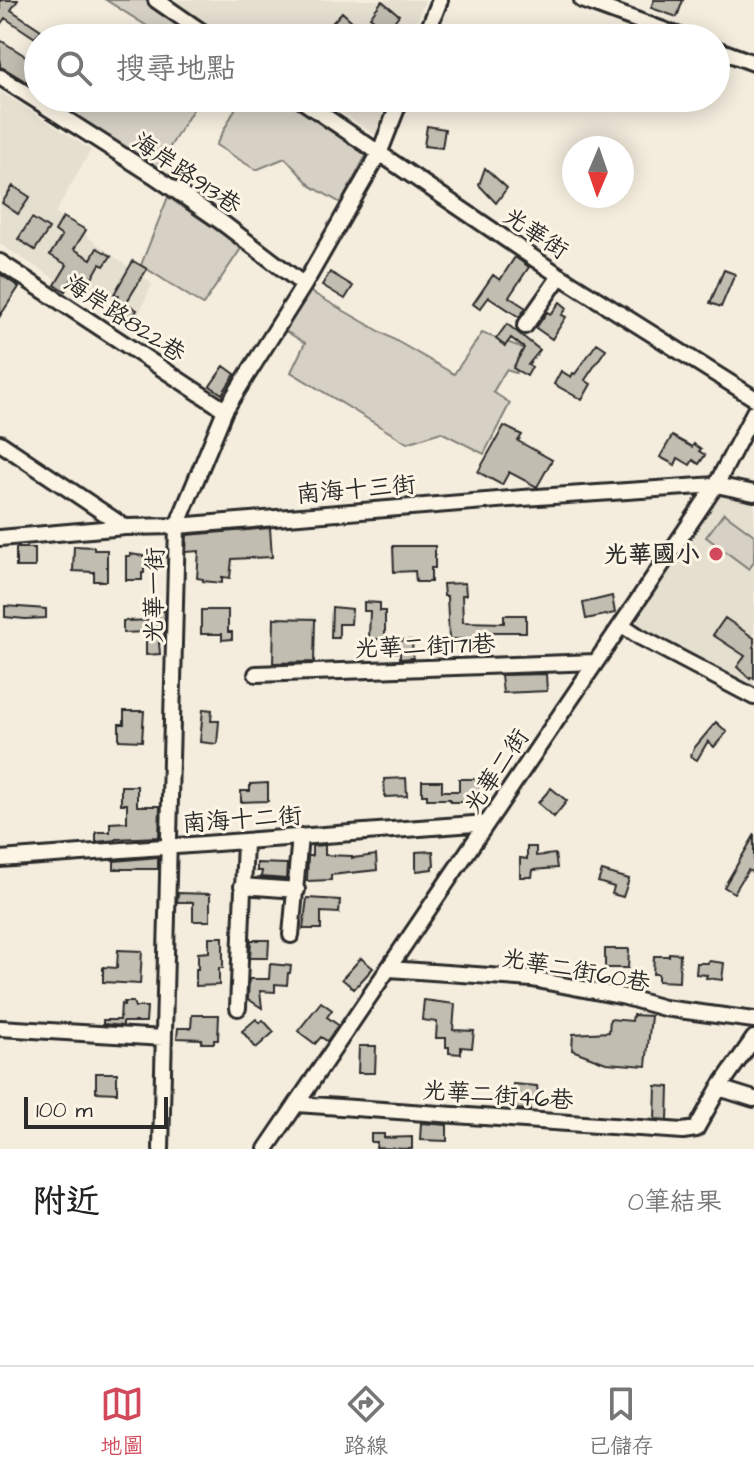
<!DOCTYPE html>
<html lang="zh-TW">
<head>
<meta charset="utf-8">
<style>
  :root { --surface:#fff; --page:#f6f6f6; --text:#222; --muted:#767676; --line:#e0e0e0; --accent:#d1495b }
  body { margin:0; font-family:"Architects Daughter","LXGW WenKai TC",sans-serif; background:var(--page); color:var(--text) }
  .compass { position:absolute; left:562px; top:136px; width:72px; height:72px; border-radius:50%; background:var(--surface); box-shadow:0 4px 20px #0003; rotate:182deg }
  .scale { position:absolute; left:24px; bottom:20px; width:144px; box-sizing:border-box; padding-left:8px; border:4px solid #2b2b2b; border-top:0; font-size:22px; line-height:28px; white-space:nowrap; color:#2b2b2b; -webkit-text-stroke:6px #fcf5e5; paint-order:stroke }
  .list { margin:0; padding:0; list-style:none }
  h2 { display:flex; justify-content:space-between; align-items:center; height:104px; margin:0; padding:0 32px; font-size:34px }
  h2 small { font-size:26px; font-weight:400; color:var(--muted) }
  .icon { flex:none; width:44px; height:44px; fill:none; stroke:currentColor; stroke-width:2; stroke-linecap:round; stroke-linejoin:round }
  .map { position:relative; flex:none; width:754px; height:1149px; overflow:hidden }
  .search { position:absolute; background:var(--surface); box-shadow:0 4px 20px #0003; left:24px; right:24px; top:24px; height:88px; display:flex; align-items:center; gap:20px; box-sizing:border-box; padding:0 28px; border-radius:44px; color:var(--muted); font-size:30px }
  .sheet { height:216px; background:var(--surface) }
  nav { display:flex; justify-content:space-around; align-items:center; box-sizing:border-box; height:112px; border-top:2px solid var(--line); background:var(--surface); font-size:22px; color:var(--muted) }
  nav a { display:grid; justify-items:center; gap:4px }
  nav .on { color:var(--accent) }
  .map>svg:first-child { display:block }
  .built { fill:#e5dfd0 }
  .green { fill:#d6d1c4; stroke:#807e78; stroke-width:2 }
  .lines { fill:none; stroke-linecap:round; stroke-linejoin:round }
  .stream { stroke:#7a7771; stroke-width:3 }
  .building { fill:#c2bdb1; stroke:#2b2b2b; stroke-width:2 }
  .minor-casing { stroke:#2b2b2b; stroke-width:20 }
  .minor { stroke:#fcf5e5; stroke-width:14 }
  .poi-dot { fill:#d1495b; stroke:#fcf5e5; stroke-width:3 }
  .labels { text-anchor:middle; stroke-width:6; stroke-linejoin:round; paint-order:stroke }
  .street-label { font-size:24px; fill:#2b2b2b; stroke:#fcf5e5 }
  .poi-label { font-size:24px; font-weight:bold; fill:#2b2b2b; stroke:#fcf5e5; text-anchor:end }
</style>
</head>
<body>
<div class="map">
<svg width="754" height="1149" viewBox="0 0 754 1149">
  <rect width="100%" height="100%" fill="#f4edde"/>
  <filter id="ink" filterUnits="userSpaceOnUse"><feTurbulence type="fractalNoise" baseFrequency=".0125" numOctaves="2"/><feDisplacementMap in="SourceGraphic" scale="16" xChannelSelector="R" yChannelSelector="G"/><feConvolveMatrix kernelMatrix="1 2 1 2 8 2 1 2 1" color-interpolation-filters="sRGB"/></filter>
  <g filter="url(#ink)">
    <path class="built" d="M170,0H425L411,38H228Z
      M0,91L91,150L55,213L152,284L133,328L0,244Z
      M319,98H389L376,135Z
      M723,486L754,492V693L640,637L636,615Z"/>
    <path class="green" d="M106,0H152L205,38H166Z
      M75,98H200L157,168L66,114Z
      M241,98H295L370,148L341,203L311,186L285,158L256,170L216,145Z
      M168,197L242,247L203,305L141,265Z
      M306,289L454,374L482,333L526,349L516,373L506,370L493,392L510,403L484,454L441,432L407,443L291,372L305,343L282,329Z
      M724,513L754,535V562L749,569L706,537Z"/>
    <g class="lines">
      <path class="stream" d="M505,506L701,493"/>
    </g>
    <path class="building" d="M0,0H18L11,10L41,30L35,38L5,18L0,25Z
      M654,0H683L677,17L651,8Z
      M382,1L399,15L387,31L370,17Z
      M342,12L354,23L341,38H319Z
      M0,40L38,64V89L5,69L0,67Z
      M427,126L445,129L442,148L424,146Z
      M485,168L507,188L496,203L479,185Z
      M13,186L30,197L18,214L2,203Z
      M63,217L86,230L74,249L91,259L97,248L111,256L104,266L100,264L91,280L76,272L65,291L55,285L67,265L50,255L62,236L55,231Z
      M32,218L49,229L35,250L18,239Z
      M515,257L529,267L509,297L526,308L519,317L489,297L480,309L473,304L493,275L500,280Z
      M133,261L147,269L126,303L137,310L130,322L110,310L119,296L114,294Z
      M724,270L735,274L721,307L710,303Z
      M330,272L353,286L345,299L322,285Z
      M0,274L19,287L0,316Z
      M560,302L567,308L562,315L566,317L552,339L536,328L547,312L551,314Z
      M507,324L540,350L528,365L532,367L527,376L513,368L524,348L511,338L505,346L496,339Z
      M597,343L606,349L585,380L591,384L582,400L554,384L561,371L571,377L573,373L575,374Z
      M224,366L235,374L222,394L210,386Z
      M504,426L522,435L518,441L552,460L537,487L509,472L502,485L478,472Z
      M672,436L692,447L694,444L701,449L699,451L705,455L699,464L693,460L690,465L678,458L675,465L660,457Z
      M270,528L272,557L232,559L230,578L222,577V583L203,581V579L197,578L199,551L186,552L187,535Z
      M74,546L94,547V550H107V581H94V572L73,571Z
      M393,546H435V568H431V582H416L415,571L394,572Z
      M16,548H35V567H16Z
      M130,554L144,556V573H142V580H126V556H130Z
      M465,583L466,595H462L463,622L504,623V615H526V632H491V644L472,643V639H449L447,596H444L443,584Z
      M612,596L615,613L586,619L583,603Z
      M364,602L380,603V611H385V639H369L370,611H364Z
      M5,606L46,609V618L25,619L5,617Z
      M332,607L352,609L351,624H339V638H331Z
      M201,610H228V632H232V639L222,640V634H201Z
      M158,611H165L164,643H159L160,654L146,655V632L123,633V621L159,620Z
      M274,618L315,619L314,662L273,663Z
      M725,618L754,638V679L751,677L750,679L737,667L745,656L713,635Z
      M412,640L413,658L400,659V652H389V641Z
      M546,674L547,691L503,693L501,675Z
      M203,709L212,710L211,721H219L217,744L200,742Z
      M124,711H144L142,741L119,740V724H124Z
      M716,722L727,732L714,747L708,741L697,760L690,756L695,747Z
      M406,778L407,796L385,797L384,779Z
      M459,779H485V802H450V799H427V795H422V781H442V791H459Z
      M268,783V801L241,802V791H250V784Z
      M121,786H137V806H160L159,837L116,839V840L96,842V832H110V823L127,822V804H121Z
      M551,788L567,801L554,817L538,803Z
      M754,836V873L748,870L734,893L724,887Z
      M325,845V855L352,856V858L376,855L377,870L331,875V880L307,881L308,856H312V846Z
      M527,847H536V856L555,854L557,868L533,870L532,877H520V858L527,859Z
      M433,851L434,865L432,866V869L416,871V852Z
      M158,857V869H114V861Z
      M257,863L287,864L286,879L261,877L262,871H257Z
      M602,871L629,879L623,897L612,894L614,887L598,882Z
      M178,893L210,894V921H193V902H177Z
      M307,898L340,900L339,913L321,912V929H303Z
      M209,937H223V968H219V985L196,986V969H198V953L209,952Z
      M251,940H269L268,958H250Z
      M605,949H629L628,968H605Z
      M118,950L142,951L140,984L103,982V967L117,968Z
      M669,953L680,954L679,982L658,981V974H653L654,956H669Z
      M361,958L373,968L354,989L342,979Z
      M709,961L724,963L722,980L706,978L707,975L696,974L697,963H708Z
      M270,964L291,966L290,973H288L287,985L275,984V992L260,991L262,1008L248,999L249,979H269Z
      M424,1000L455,1004L453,1030L474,1031L472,1048L461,1047V1054L449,1053V1047H446V1038H436L437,1022L422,1020Z
      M124,1002H133L135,1007H147L146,1022H123V1026L103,1024V1020H120L121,1004L124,1005Z
      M321,1002L332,1010L327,1017L338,1025L327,1041L321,1037L315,1044L298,1031Z
      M192,1015H219L218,1040H214V1043H201L202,1039L177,1038L178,1028H191Z
      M633,1015L651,1016L646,1066L606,1063L572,1050L573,1034L609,1032L610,1019L632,1021Z
      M256,1019L260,1023L263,1020L274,1032L256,1048L242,1031Z
      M359,1046H376L375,1073H358Z
      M96,1073H117V1093L96,1092Z
      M513,1084L537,1086L539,1102H531L530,1110L514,1109V1100L512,1099Z
      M656,1086L669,1087L668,1120L655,1119Z
      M421,1123L447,1125V1141L420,1140Z
      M371,1134H384V1138L412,1137V1149L376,1148L377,1142H371Z"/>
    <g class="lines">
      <g class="minor-casing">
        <path id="minor" d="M156,0L211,38
          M582,0L685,38
          M425,38L440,0
          M716,49L754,63
          M0,77L153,175L220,221L304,285
          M298,98L560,276L754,398
          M0,262L225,410
          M525,326L560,276
          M0,443L125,527
          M0,538L125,527L177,526L523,498L716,485L754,493
          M622,625L640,637L754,697
          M256,674L596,662
          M0,859L487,823
          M242,886L297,890
          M291,935L300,836
          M389,969L532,979L625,997L664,1008L754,1020
          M238,1008L245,842
          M0,1028L164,1038
          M719,1088L754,1099
          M297,1104L683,1131L696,1129L719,1088L754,1038
          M161,1149L177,526L225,410L304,285L379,154L401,98
          M266,1149L716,485L754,412"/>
      </g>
      <use href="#minor" class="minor"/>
    </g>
  </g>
  <circle class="poi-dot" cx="716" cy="554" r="8"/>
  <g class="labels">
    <g class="street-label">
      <text transform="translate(187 173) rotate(34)" y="8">海岸路913巷</text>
      <text transform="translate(536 233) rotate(34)" y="8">光華街</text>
      <text transform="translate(125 318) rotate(33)" y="8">海岸路822巷</text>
      <text transform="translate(356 489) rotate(-5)" y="8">南海十三街</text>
      <text transform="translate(154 595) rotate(-89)" y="8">光華一街</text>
      <text transform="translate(425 646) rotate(-2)" y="8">光華二街171巷</text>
      <text transform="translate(496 771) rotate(-56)" y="8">光華二街</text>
      <text transform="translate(242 819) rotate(-4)" y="8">南海十二街</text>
      <text transform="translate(576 970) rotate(10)" y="8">光華二街60巷</text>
      <text transform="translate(498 1095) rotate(4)" y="8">光華二街46巷</text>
    </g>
    <g class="poi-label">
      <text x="700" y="562">光華國小</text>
    </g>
  </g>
</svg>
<svg class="compass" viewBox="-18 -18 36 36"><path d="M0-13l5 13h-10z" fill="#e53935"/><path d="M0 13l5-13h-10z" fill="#767676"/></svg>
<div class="scale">100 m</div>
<div class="search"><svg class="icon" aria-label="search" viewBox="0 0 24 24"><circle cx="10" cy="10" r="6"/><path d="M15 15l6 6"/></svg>搜尋地點</div>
</div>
<section class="sheet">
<h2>附近<small>0筆結果</small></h2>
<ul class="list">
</ul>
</section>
<nav>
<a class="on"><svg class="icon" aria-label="map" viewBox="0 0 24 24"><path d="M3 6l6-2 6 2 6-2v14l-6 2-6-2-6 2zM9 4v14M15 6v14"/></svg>地圖</a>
<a><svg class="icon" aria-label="directions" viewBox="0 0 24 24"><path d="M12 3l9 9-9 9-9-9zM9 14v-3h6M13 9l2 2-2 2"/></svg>路線</a>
<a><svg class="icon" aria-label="saved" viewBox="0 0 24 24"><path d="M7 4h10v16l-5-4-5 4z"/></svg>已儲存</a>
</nav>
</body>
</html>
